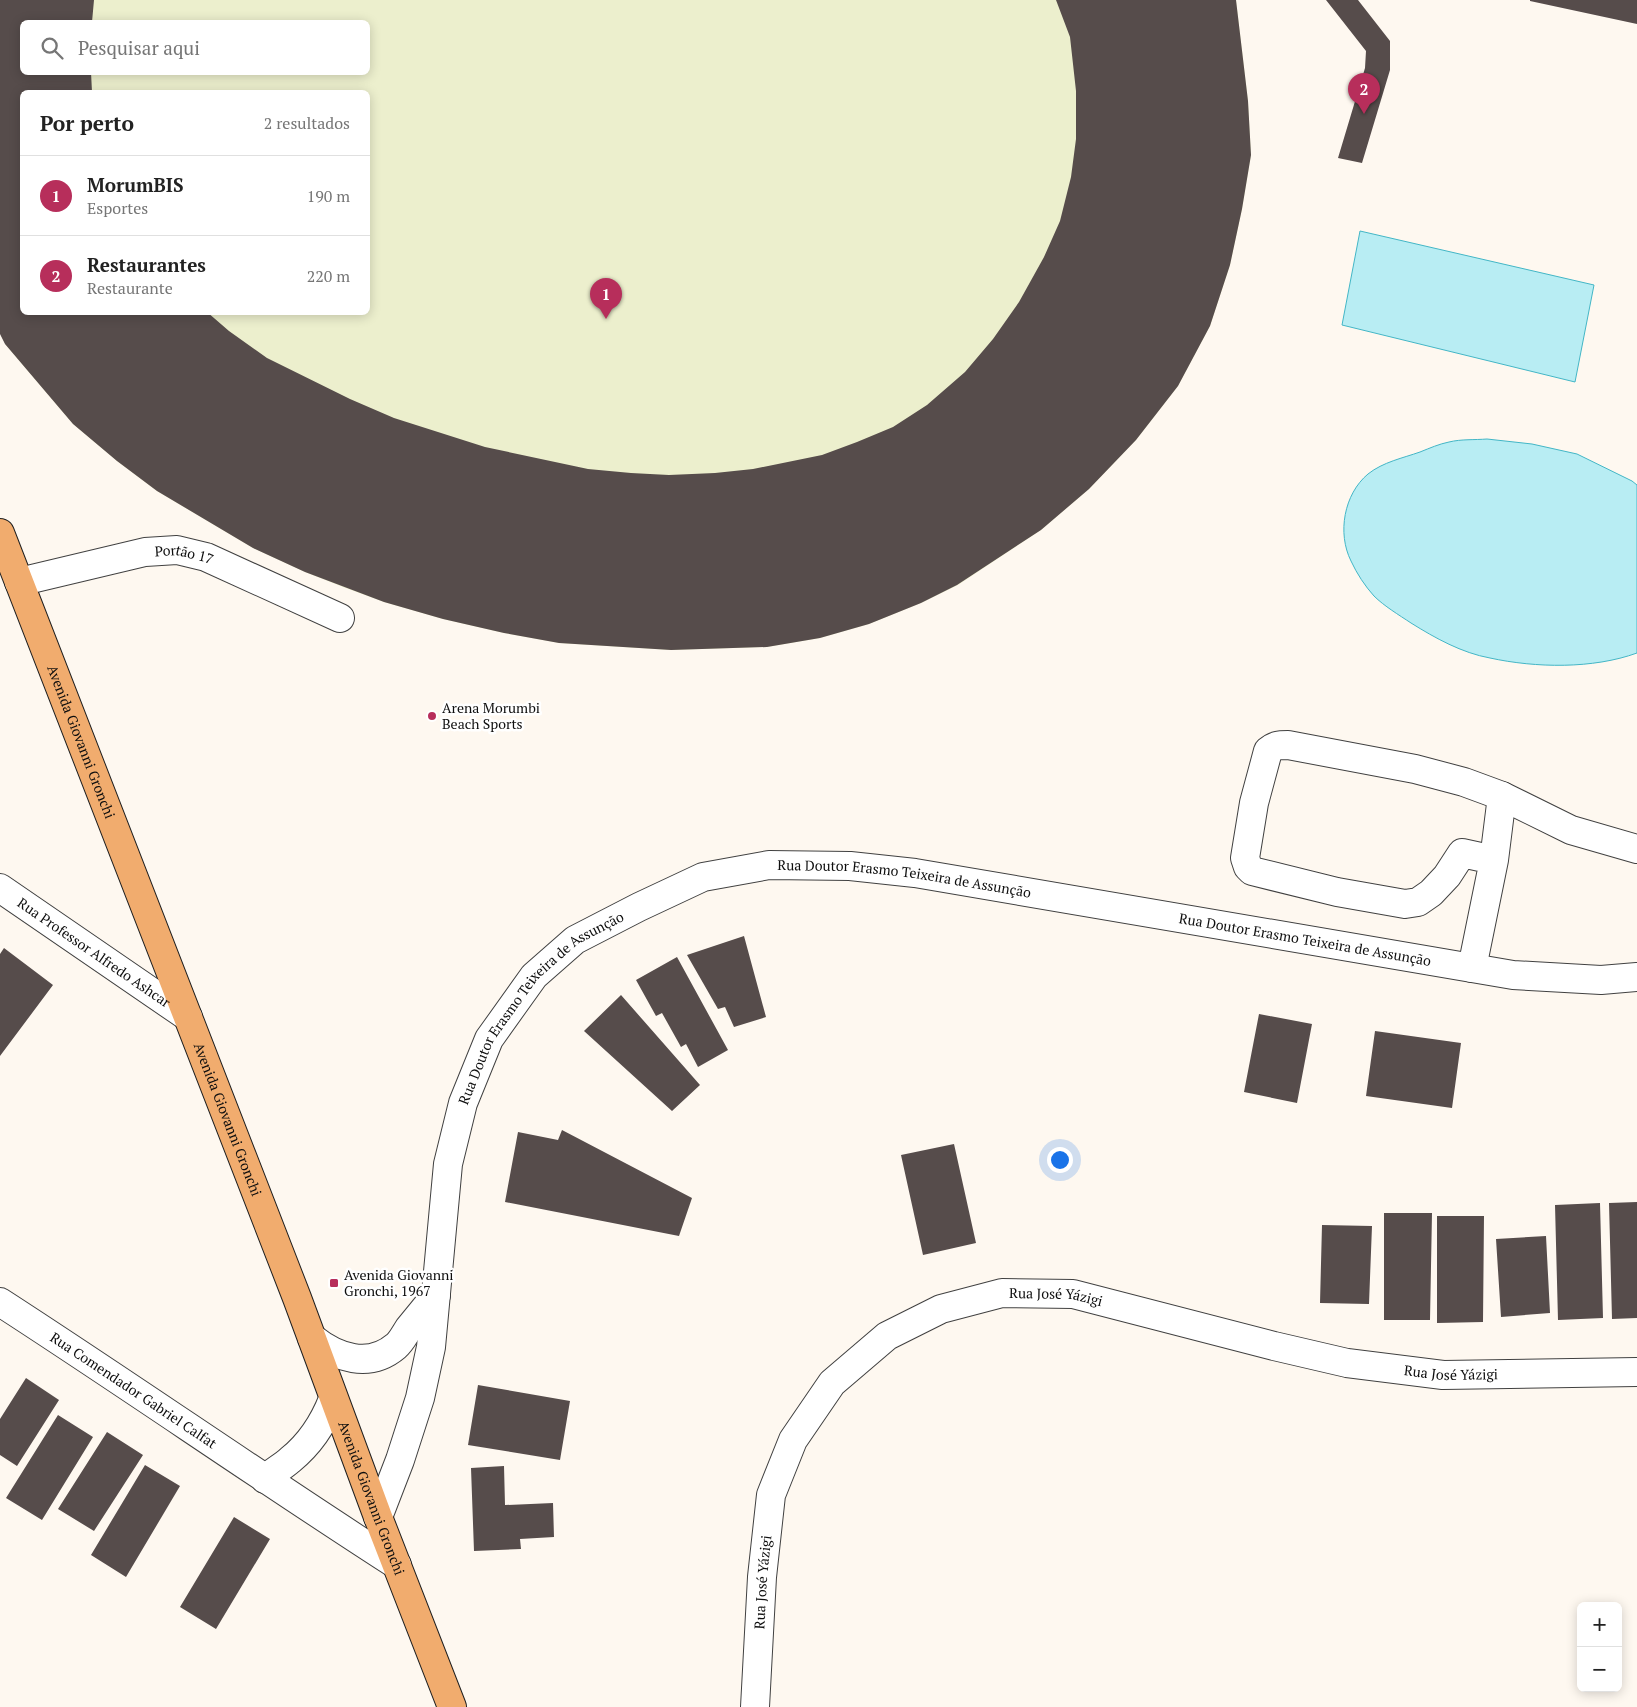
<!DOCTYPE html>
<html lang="pt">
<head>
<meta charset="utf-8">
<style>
  :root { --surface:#fff; --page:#f6f6f6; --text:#222; --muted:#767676; --line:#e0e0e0; --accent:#b72e5b }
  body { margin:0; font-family:"PT Serif",serif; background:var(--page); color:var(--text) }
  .controls { position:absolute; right:15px; bottom:15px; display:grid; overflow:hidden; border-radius:8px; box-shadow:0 2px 12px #0003 }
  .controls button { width:45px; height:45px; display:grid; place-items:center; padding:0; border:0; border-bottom:1px solid var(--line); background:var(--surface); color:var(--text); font:25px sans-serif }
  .you { position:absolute; left:1059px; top:1159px; width:18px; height:18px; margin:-12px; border:4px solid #fff; border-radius:50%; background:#1a73e8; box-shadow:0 0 0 8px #1a73e833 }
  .badge { display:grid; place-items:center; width:32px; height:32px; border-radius:50%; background:var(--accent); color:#fff; font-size:16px; font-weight:700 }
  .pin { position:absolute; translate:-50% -41px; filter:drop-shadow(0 1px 2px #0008) }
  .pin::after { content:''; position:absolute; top:26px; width:18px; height:15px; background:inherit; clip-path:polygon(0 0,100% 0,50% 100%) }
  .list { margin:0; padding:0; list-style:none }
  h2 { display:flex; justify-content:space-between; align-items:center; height:65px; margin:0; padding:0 20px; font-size:21px }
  h2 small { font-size:16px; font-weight:400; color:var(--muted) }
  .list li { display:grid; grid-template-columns:32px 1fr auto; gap:15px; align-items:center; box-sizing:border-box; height:80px; padding:0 20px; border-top:1px solid var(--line) }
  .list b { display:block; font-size:19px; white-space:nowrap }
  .list p { margin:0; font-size:16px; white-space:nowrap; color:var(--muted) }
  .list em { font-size:16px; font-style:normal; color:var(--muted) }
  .icon { flex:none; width:28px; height:28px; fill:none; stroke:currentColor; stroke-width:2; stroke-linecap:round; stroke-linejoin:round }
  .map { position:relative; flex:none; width:1637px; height:1707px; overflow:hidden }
  .search { position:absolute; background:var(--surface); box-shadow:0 2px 12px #0003; left:20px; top:20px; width:350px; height:55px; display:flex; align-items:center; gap:12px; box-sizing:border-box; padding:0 18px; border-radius:8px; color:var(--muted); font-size:19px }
  .panel { position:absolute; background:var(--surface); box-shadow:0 2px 12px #0003; left:20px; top:90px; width:350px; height:225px; border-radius:8px }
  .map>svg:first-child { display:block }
  .pitch { fill:#ecefcd; fill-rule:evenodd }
  .water { fill:#b8edf3; stroke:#43b6c6 }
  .building { fill:#564c4b }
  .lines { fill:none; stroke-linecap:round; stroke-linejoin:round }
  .minor-casing { stroke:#414141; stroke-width:30 }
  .major-casing { stroke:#1f1f1f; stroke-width:30 }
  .minor { stroke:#fff; stroke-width:28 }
  .major { stroke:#f1ac6e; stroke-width:28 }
  .poi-dot { fill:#b72e5b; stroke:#fff; stroke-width:2 }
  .labels { text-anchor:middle; stroke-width:5; stroke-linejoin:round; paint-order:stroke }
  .street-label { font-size:14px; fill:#0e0e0e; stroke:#fff }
  .poi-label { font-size:14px; fill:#0e0e0e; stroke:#fff; text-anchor:start }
</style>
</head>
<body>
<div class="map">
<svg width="1637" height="1707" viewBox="0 0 1637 1707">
  <rect width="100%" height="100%" fill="#fef8f0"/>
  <path class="pitch" d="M0,0H1236L1248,101L1251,155L1242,209L1230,265L1210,326L1178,386L1136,440L1089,489L1041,530L958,585L921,603L869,624L820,638L767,647L671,650L559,643L504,633L443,619L384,602L343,587L305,572L253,548L157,491L117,461L73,424L5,344ZM22,22H368V72H22ZM22,92H368V312H22Z"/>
  <path class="water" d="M1360,231L1594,285L1575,382L1342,325Z
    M1487,439L1532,444L1577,454L1632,481L1637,485V653C1593,669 1536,668 1490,658C1462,653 1435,638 1411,623C1399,615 1384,606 1374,596C1365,586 1357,574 1351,561C1337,533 1344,494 1368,474C1383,462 1403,458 1420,452C1430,448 1439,444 1449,442C1461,439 1475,440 1487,439Z"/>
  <path class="building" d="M0,0H94L92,22H22V72H91L92,92H22V312H207L229,331L267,358L350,399L394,418L485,447L588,469L631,473L669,475L715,473L753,469L822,455L857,442L893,427L927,405L965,372L993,339L1019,302L1044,257L1060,221L1071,177L1076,139V91L1070,37L1056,0H1236L1248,101L1251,155L1242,209L1230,265L1210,326L1178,386L1136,440L1089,489L1041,530L957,585L921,603L869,624L820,638L767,647L671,650L559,643L504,633L443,619L384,602L305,572L253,548L157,491L117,461L73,424L5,344L0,334Z
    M1326,0H1358L1390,41V70L1362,163L1338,158L1365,68L1366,51Z
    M1530,0H1637V24L1530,1Z
    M744,936L766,1017L734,1027L725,1007L718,1009L687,955Z
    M4,948L53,985L0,1056V954Z
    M677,957L728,1050L698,1067L686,1044L681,1047L662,1013L656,1016L636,980Z
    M621,995L700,1085L672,1111L584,1031Z
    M1259,1014L1312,1024L1297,1103L1244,1092Z
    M1375,1031L1461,1043L1452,1108L1366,1096Z
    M562,1130L692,1198L679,1236L505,1202L518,1132L558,1140Z
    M954,1144L976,1243L923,1255L901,1155Z
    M1637,1202V1318L1612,1319L1609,1203Z
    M1600,1203L1603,1318L1558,1320L1555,1205Z
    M1384,1213H1432L1430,1320H1384Z
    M1437,1216H1484L1483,1322L1437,1323Z
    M1322,1225L1372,1226L1369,1304L1320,1303Z
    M1546,1236L1550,1313L1501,1317L1496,1239Z
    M26,1378L59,1400L17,1466L0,1455V1419Z
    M478,1385L570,1401L560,1460L468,1445Z
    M58,1415L93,1437L42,1520L6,1498Z
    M107,1432L143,1455L94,1531L58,1509Z
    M145,1465L180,1486L126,1577L91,1555Z
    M504,1466L505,1505L553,1503L554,1537L520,1539L521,1549L474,1551L471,1468Z
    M234,1517L270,1539L216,1629L180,1607Z"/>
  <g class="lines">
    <g class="minor-casing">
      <g id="minor">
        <path id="s1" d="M19,582L145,552L177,550L206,557L340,618"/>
        <path d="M1502,796L1571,830L1637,849"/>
        <path id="s2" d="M0,888L188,1017"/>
        <path d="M1472,968L1494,860L1502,796L1464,782L1415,769L1288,745C1279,745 1275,745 1268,751L1254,803L1245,858L1248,867L1252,871L1337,892L1405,904L1418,902L1431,893L1447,876L1462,853L1494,860"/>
        <path id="s3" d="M0,1302C133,1388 263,1479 397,1565"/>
        <path d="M312,1338C337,1358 369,1369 396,1346C401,1342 405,1334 409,1328C418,1317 427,1306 436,1295"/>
        <path d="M265,1479C273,1472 282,1467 290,1460C310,1444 324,1422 333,1399"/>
        <path id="s4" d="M378,1517L400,1460L420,1398L431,1347L448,1164L463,1103L489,1039L534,976L575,940L639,907L703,877L769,865L850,866L915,873L1513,975L1601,980L1637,977"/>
        <path id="s5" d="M755,1707L762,1577L771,1495L793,1440L832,1383L887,1336L941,1309L1002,1293L1073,1294L1274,1346L1347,1363L1443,1375L1637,1372"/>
      </g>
    </g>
    <g class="major-casing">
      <g id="major">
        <path id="s6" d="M0,533L297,1298L378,1517L452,1707"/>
      </g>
    </g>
    <use href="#minor" class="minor"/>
    <use href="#major" class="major"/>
  </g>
  <g class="poi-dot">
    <circle cx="432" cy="716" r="5"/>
    <rect x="329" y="1278" width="10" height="10" rx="2.5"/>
  </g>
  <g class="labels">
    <g class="street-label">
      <text dy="5" stroke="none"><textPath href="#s1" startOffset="169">Portão 17</textPath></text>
      <text dy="5" stroke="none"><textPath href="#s6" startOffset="224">Avenida Giovanni Gronchi</textPath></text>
      <text dy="5" stroke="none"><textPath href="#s4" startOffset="972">Rua Doutor Erasmo Teixeira de Assunção</textPath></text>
      <text dy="5" stroke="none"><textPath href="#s4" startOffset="1378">Rua Doutor Erasmo Teixeira de Assunção</textPath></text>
      <text dy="5" stroke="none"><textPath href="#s2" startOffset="114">Rua Professor Alfredo Ashcar</textPath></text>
      <text dy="5" stroke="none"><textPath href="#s4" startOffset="552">Rua Doutor Erasmo Teixeira de Assunção</textPath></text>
      <text dy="5" stroke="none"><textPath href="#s6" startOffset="629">Avenida Giovanni Gronchi</textPath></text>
      <text dy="5" stroke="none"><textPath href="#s5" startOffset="591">Rua José Yázigi</textPath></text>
      <text dy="5" stroke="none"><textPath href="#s5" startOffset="995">Rua José Yázigi</textPath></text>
      <text dy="5" stroke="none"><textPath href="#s3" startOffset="160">Rua Comendador Gabriel Calfat</textPath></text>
      <text dy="5" stroke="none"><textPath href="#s6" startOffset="1034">Avenida Giovanni Gronchi</textPath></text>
      <text dy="5" stroke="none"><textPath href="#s5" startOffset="125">Rua José Yázigi</textPath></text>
    </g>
    <g class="poi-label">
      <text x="442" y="713">Arena Morumbi<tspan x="442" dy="16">Beach Sports</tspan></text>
      <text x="344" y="1280">Avenida Giovanni<tspan x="344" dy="16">Gronchi, 1967</tspan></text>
    </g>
  </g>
</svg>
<div class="controls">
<button>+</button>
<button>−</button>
</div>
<div class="you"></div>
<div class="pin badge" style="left:606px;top:319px">1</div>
<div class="pin badge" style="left:1364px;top:114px">2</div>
<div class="search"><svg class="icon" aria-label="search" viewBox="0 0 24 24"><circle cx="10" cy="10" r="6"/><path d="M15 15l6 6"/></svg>Pesquisar aqui</div>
<section class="panel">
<h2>Por perto<small>2 resultados</small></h2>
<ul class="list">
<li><span class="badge">1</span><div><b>MorumBIS</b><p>Esportes</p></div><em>190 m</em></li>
<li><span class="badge">2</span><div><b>Restaurantes</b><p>Restaurante</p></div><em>220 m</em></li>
</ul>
</section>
</div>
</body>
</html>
